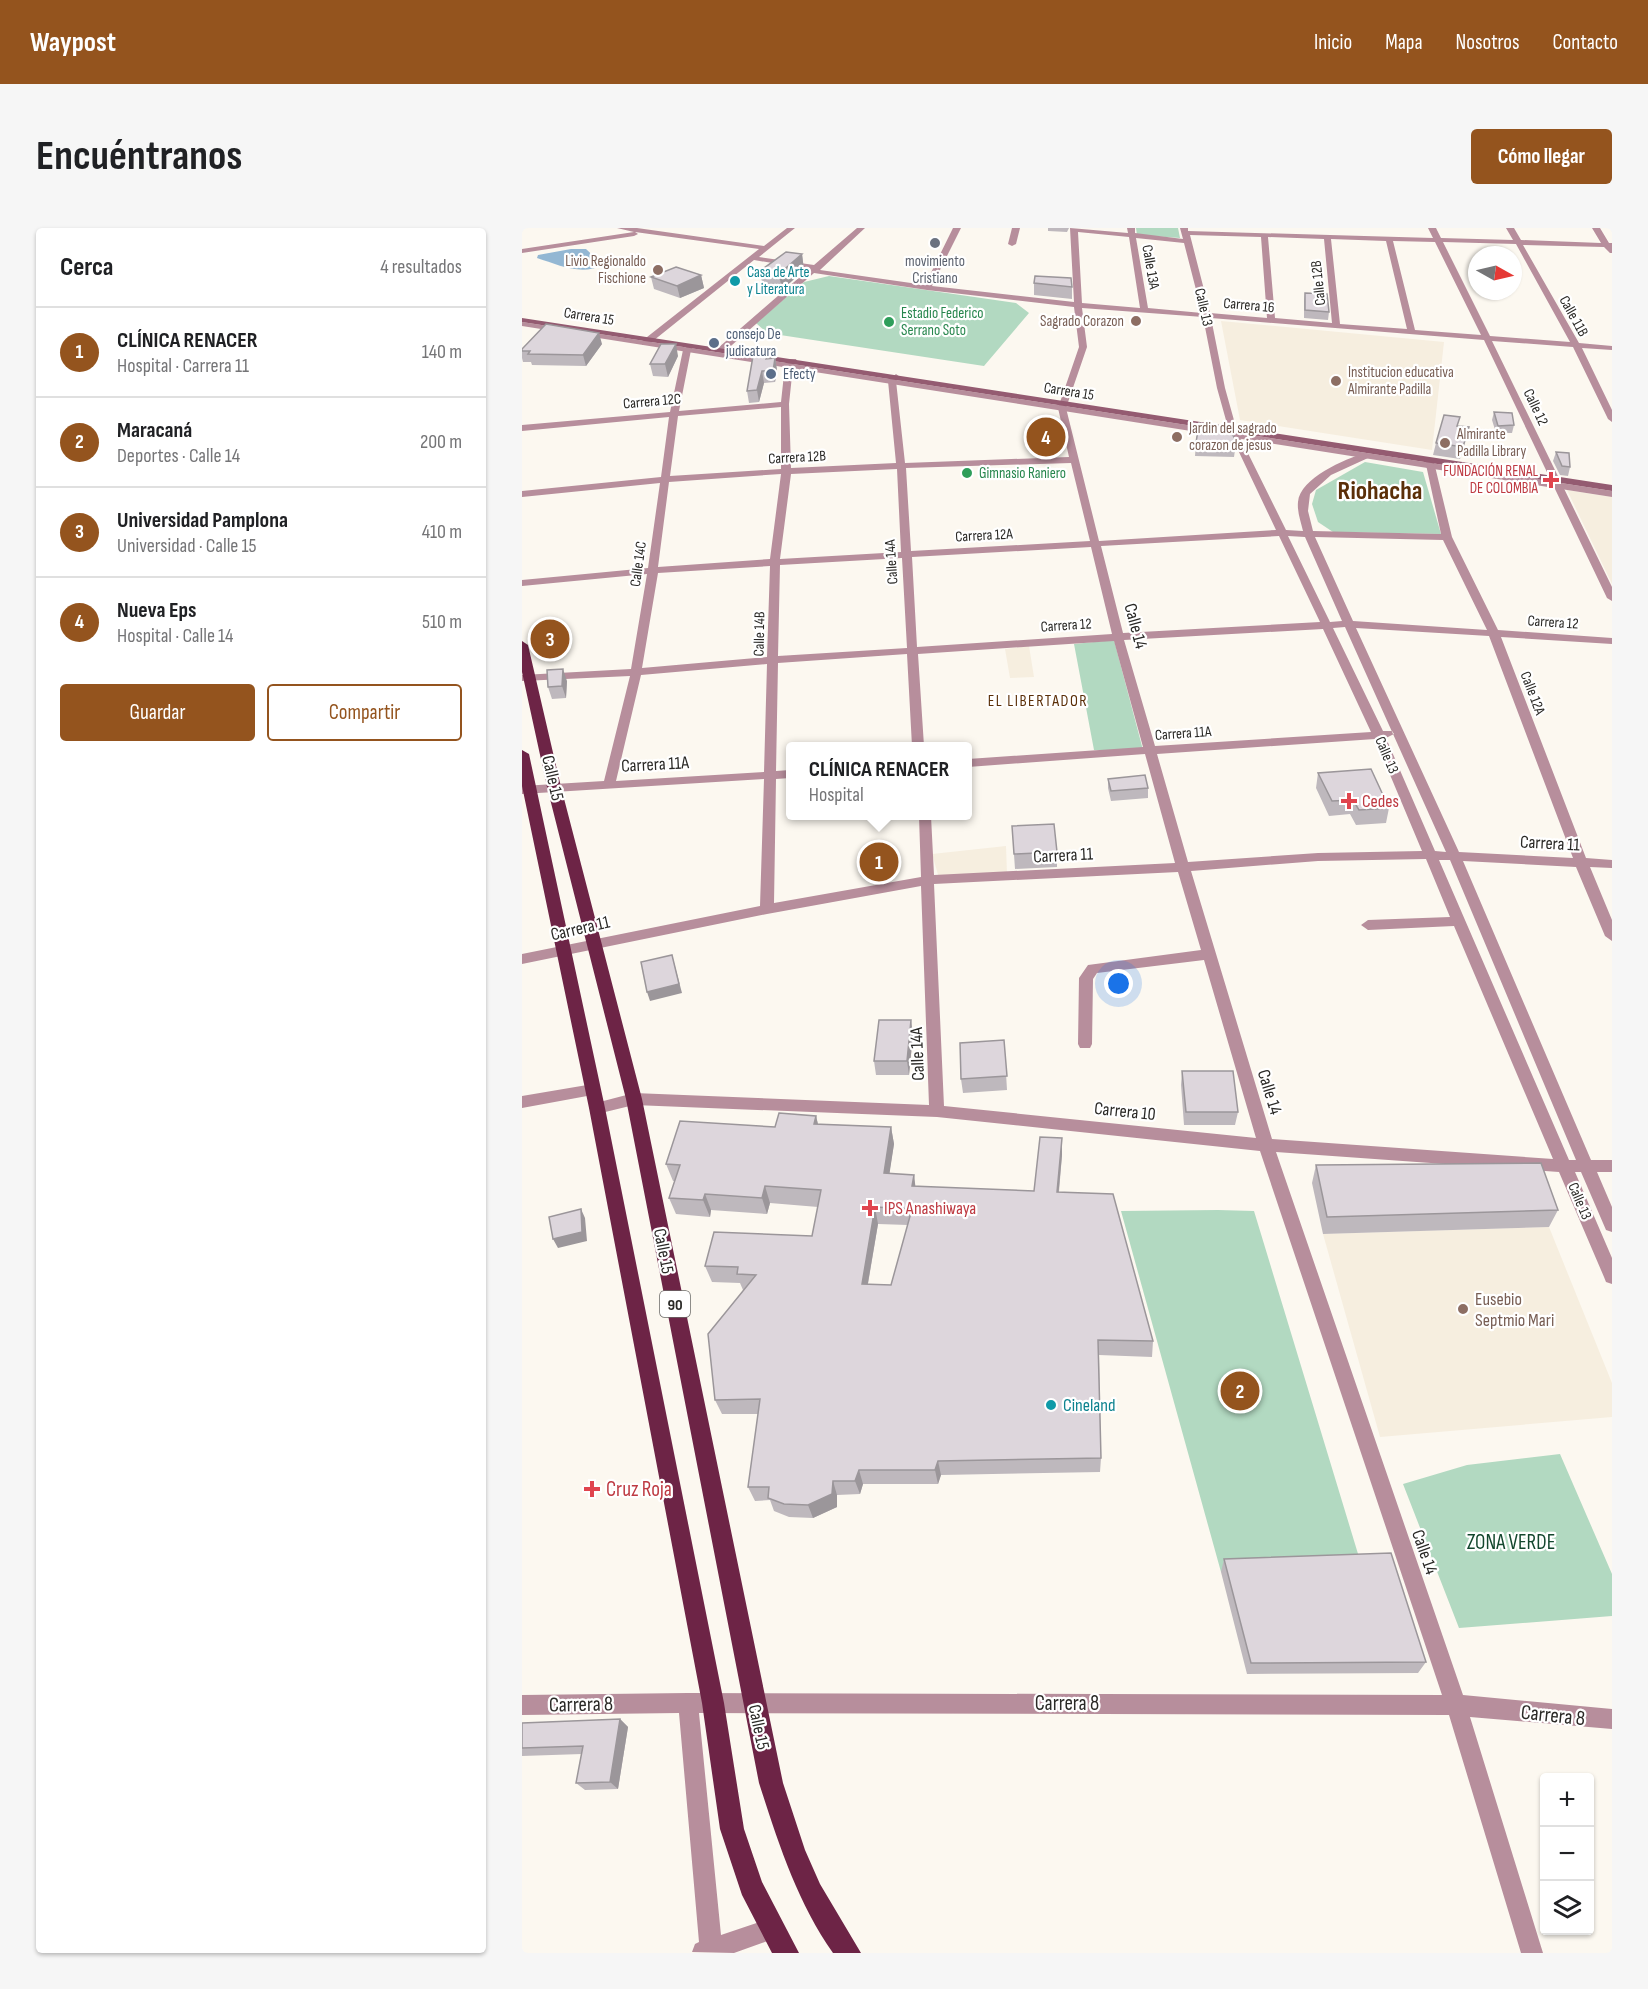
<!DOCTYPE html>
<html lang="es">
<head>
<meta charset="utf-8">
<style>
  :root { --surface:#fff; --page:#f6f6f6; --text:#202124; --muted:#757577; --line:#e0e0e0; --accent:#94541e }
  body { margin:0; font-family:"Sofia Sans Condensed",sans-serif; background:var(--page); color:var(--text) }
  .controls { position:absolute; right:18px; bottom:18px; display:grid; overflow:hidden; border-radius:6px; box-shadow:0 2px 4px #0004 }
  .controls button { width:54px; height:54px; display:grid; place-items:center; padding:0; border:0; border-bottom:2px solid var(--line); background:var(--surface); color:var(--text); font:30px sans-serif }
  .compass { position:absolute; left:946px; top:18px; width:54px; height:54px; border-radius:50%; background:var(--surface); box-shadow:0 2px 4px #0004; rotate:98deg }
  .you { position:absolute; left:597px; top:756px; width:21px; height:21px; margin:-15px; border:4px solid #fff; border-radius:50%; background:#1a73e8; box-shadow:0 0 0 9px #1a73e833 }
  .badge { display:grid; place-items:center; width:39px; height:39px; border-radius:50%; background:var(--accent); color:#fff; font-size:20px; font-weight:700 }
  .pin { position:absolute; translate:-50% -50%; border:3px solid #fff; box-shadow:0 2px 6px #0006 }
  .popup { position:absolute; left:264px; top:514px; width:186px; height:78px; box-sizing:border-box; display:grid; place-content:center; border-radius:6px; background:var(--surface); filter:drop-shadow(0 2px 4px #0005); font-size:20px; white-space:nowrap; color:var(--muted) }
  .popup b { font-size:22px; color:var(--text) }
  .popup::after { content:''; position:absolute; left:50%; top:100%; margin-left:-12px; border:12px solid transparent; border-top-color:var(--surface) }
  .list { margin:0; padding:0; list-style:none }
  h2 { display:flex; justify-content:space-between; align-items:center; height:78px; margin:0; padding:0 24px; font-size:26px }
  h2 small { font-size:20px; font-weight:400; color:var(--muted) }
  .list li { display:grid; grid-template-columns:39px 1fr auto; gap:18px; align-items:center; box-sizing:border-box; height:90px; padding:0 24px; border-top:2px solid var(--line) }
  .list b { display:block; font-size:22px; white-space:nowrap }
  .list p { margin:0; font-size:20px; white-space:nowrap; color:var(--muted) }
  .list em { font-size:20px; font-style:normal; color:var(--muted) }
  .actions { display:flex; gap:12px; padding:18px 24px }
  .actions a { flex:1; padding:14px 0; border:2px solid var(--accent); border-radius:6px; text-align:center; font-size:21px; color:var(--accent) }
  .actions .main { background:var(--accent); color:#fff }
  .icon { flex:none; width:33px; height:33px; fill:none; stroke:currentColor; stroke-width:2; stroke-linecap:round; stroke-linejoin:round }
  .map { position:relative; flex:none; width:1090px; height:1725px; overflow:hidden; border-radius:6px }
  header { display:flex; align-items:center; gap:36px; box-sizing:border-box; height:84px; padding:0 30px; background:var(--accent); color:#fff }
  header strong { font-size:28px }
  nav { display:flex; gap:33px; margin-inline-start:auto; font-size:21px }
  .intro { display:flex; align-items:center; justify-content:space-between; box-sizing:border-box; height:144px; padding:0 36px }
  h1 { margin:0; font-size:42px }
  .button { padding:15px 27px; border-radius:6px; background:var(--accent); color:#fff; font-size:21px; font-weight:700 }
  main { display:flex; gap:36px; padding:0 36px }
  aside { flex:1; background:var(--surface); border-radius:6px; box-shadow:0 2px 4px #0004 }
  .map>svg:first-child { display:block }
  .built { fill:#f6eedf }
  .green { fill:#b2d9c1 }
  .water { fill:#93b7d3 }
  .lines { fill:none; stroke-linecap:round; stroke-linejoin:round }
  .minor { fill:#b78e9c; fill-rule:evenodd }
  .tertiary { fill:#b78e9c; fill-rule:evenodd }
  .secondary { fill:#945b71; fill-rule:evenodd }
  .trunk { fill:#6d2446; fill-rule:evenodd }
  .wall { fill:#beb8bd; fill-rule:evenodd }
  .shaded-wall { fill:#9b969a }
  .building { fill:#ddd6dc; stroke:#9b969a; stroke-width:1.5; fill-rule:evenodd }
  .worship-dot { fill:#6b7280; stroke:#fff; stroke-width:2 }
  .education-dot { fill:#8d6e63; stroke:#fff; stroke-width:2 }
  .culture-dot { fill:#0f9aa8; stroke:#fff; stroke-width:2 }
  .leisure-dot { fill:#2e9e5b; stroke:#fff; stroke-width:2 }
  .service-dot { fill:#5c6f8a; stroke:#fff; stroke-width:2 }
  .health-dot { fill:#e0444e; stroke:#fff; stroke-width:2 }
  .labels { text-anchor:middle; stroke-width:4.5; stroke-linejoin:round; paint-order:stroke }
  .far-education-label { font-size:15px; fill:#785e54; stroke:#fff; text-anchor:start }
  .far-worship-label { font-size:15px; fill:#5b616d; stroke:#fff }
  .far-street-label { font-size:15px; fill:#2a2926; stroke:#fff }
  .far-culture-label { font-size:15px; fill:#0d838f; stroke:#fff; text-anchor:start }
  .far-leisure-label { font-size:15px; fill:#27864d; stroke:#fff; text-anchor:start }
  .far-service-label { font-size:15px; fill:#4e5e75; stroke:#fff; text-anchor:start }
  .far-health-label { font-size:15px; fill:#be3a42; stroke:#fff; text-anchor:end }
  .far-neighbourhood-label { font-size:16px; letter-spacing:1.5px; fill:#5b2f08; stroke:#fff }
  .shield { fill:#fff; stroke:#6a6967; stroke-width:1.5 }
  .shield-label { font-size:16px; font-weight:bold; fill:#2a2926 }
  .street-label { font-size:18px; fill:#2a2926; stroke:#fff }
  .health-label { font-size:18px; fill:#be3a42; stroke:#fff; text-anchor:start }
  .education-label { font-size:18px; fill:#785e54; stroke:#fff; text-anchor:start }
  .culture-label { font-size:18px; fill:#0d838f; stroke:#fff; text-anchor:start }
  .near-health-label { font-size:21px; fill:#be3a42; stroke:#fff; text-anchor:start }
  .near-park-label { font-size:21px; fill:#13472e; stroke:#fff }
  .near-street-label { font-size:21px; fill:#2a2926; stroke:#fff }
  .far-town-label { font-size:26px; font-weight:bold; fill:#5b2f08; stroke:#fff }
</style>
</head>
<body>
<header>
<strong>Waypost</strong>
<nav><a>Inicio</a><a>Mapa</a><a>Nosotros</a><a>Contacto</a></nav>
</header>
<div class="intro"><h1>Encuéntranos</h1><a class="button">Cómo llegar</a></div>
<main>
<aside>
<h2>Cerca<small>4 resultados</small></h2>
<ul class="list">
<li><span class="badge">1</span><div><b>CLÍNICA RENACER</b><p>Hospital · Carrera 11</p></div><em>140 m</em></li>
<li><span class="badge">2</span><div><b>Maracaná</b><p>Deportes · Calle 14</p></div><em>200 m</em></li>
<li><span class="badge">3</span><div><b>Universidad Pamplona</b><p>Universidad · Calle 15</p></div><em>410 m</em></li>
<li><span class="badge">4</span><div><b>Nueva Eps</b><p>Hospital · Calle 14</p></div><em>510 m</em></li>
</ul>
<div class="actions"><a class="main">Guardar</a><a>Compartir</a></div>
</aside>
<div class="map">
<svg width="1090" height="1725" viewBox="0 0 1090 1725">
  <rect width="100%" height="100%" fill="#fcf8f0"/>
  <path class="built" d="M699,93L922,114L910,222L718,192Z
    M1045,262L1090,269V356Z
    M507,418L512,449L488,450L483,421Z
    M484,618L485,646L417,650L410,626Z
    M1027,999L1090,1155V1189L858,1209L801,1006Z"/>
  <path class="green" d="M614,0H656L658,10L615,7Z
    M307,48L494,75L507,85L462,138L245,105L234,95L282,54Z
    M843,234L901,244L919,306L811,304L796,294L790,276L794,262Z
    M592,412L621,522H572L552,416Z
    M696,982L732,983L840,1339L699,1344L599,983Z
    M1038,1226L1090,1346V1388L937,1400L881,1256L945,1237Z"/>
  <path class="water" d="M49,21H64L81,37C59,48 37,37 15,30L16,27Z"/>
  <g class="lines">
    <path class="minor" d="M95,0H115L242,18L265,0H273L237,29L292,37L335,0H343L298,42L403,57L431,0H439L410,58L552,74L548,0L606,5L605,0H613V5L661,11L658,0H666V3L911,10L906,0H914L919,10L991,12L984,0H992L999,12L1079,15L1070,0H1078L1087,15H1090V25H1088L1082,19L1001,17L1057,115L1090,118V122L1060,120L1090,182V194L1086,191L1051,119L970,113L1090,359V373L1085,370L962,112L689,90L703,160L715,203L764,302L781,303C779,294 775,284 776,274C778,250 823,231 843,225L848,228L846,230L809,247L788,266L786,283L791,303L919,306L903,232L911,230L930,309L976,402L1090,410V416L979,409L1064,630L1090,632V640L1068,639L1090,692V713L1083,708L1054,639L941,633L1069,932H1090V944H1075L1090,979V1004L1084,1002L1059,944H1053L1090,1030V1056L1084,1054L1082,1049L1037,944L754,924L941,1467L1090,1481V1501L948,1489L1021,1725H999L927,1487L177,1485L199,1707L249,1690L257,1693L260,1701L257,1709L212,1725L170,1724L173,1716L177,1714L157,1485L0,1487V1467L166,1465L920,1467L738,923L415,889L112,877L75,886L70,884L67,880L70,876L112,865L407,877L399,658L245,686L0,736V726L238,678L242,551L0,566V558L82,553L108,448L0,453V447L109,441L125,346L0,358V352L126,340L138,255L0,269V263L139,249L147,189L0,203V197L148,184L161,122L168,116L172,118L169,122L157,183L259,174L263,137L268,131H274L275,133L271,138L267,176L269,240L374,235L366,153L374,146L378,149L374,153L383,235L547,229L536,180L557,119L552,79L405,62L292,45L202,124H196V120L287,41L232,32L126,117H120V113L237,21L113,4L116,6L112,8L0,25V21L112,4ZM556,4L607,9L618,80L560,75ZM668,7L739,9L745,90L688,85ZM746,9L802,11L810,95L753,90ZM614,10L662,15L680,85L626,80ZM809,11L864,13L885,101L818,96ZM871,13L913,14L959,107L893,102ZM921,14L994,16L1048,114L968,108ZM560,80L681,89L695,160L707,203L754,302L577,313L544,180L565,119ZM259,179V241L148,248L156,188ZM549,235L568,313L389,323L384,240ZM375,241L379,324L258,331L269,246ZM259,246L248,331L136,339L147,254ZM757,308L798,394L601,405L579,318ZM766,308L783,309L820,393L808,394ZM793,309L921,312L965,402L831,393ZM569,319L590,406L395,419L390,329ZM380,330L385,420L256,428L258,337ZM248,338L245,429L120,440L136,345ZM823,399L924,624L913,623L864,510L872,506L870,503H861L811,400ZM834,400L967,408L1051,630L937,624ZM801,401L849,504L633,518L602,412ZM592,413L621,519L446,531V539L623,526L653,635L412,647L409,588H397L399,649L252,675L254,551L268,550V542L254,543L256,435L385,426L390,518H402L396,426ZM245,436L242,544L94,553L119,447ZM853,511L900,623L796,625L666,634L635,526ZM904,631L928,689L846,692L839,697L846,702L932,698L1031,931L750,911L669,643L796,633ZM917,632H928L1054,932H1047ZM656,644L679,722L566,737L557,750L556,816L558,820H568L570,816L571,751L575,745L682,732L734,910L422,878L412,656Z
      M490,0H498L494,16L490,18L486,16Z
      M71,856L76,858L78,862L76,866L0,880V868Z"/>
    <path class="tertiary" d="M0,94L1090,263V269L0,98Z"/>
    <path class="secondary" d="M0,90L1090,257V263L0,94Z"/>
    <path class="trunk" d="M0,413L6,417L39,559L120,871L261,1555L283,1622L298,1656L339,1725H311C275,1674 256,1614 237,1555L104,871L25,559L0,444Z
      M0,522L7,526L83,880L202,1475L222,1601L240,1654L277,1725H250L220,1667L198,1601L180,1475L67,880L0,558Z"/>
  </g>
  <path class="wall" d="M526,0H547L545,4L526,3Z
    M280,26L282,42L260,62L241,59L238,43Z
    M179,47L182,60L158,70L132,61L129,49Z
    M512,55L550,59V71L512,67Z
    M783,65L807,84L806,92L782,90V73Z
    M80,116L64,138L10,137L9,134H1L0,130V121Z
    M156,128L146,149L131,148L128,136Z
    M245,128V131L253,130L255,142L253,154L242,155L237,174L227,175L225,163Z
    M972,184L992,197L990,205H974L970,192Z
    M936,198L947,199L938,231L911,227L914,215Z
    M674,215H714L712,229L673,228Z
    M1034,224L1048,239L1046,248L1038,247L1031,233Z
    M45,453L44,470L30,471L26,459Z
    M796,545L867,580L864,595L834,597L828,586L807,588L794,560Z
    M586,551L626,560V570L589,573L586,560Z
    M490,598L535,624V639L493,641Z
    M391,806L387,847H354L352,833Z
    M482,812L485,862L441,865L439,851Z
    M660,843L716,884L713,897H662L659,857Z
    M294,888L296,896L369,899L372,916L367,946L392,947L393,959L512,963L540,927L537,964L631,1113L630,1129L577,1127L579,1230L578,1244L419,1247L416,1256H341L338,1266L315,1267V1279L291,1290L267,1289L252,1283L248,1272L233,1273L226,1259L236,1186H200L193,1172L222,1062H221L218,1055L190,1054L183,1038L290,1008L296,979L248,975L245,986L189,982L188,989L154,986L147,970L153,953H151L144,936L253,899ZM356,996L386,997L369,1057L346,1056Z
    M794,937L1036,982L1027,999L801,1006L790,955Z
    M702,1331L904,1434L896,1445L725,1446L699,1344Z
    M98,1491L106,1499L96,1561L63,1562L54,1555L60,1526L0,1528V1495Z"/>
  <path class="shaded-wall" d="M280,26L282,42L260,62L257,46Z
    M179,47L182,60L158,70L155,58Z
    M77,105L80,116L64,138L61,127Z
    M154,116L156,128L146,149L143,136Z
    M253,130L255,142L253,154L251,143Z
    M240,143L242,155L237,174L235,162Z
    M41,441L45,453L44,470L40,458Z
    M150,727L160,765L128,773L125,764Z
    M389,792L391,806L387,847L385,833Z
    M294,888L298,905L292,896Z
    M369,899L372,916L365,962L362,945Z
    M540,910V927L535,981V964Z
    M392,947L394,963L390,958Z
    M243,958L248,975L245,986L240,970Z
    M183,966L189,982L188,989L181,972Z
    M353,979L356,996L343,1072L340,1056Z
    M59,981L63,990L65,1013L36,1020L31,1011Z
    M416,1233L419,1247L416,1256L413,1242Z
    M337,1242L341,1256L338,1266L333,1253Z
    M311,1253L315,1267V1279L291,1290L286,1277Z
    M98,1491L106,1499L96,1561L88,1554Z"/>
  <path class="building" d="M264,24L280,26L257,46L238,43Z
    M154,39L179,47L155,58L129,49Z
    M513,48L549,50L550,59L512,55Z
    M783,65L805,66L807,84L783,82Z
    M24,96L77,105L61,127L6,126L8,123H0V121Z
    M139,116H154L143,136H128Z
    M231,128H245L244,131L253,130L251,143H240L235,162L225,163Z
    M972,184L990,185L992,197L976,198Z
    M922,187L938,189L935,198L947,199L941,219L914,215Z
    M677,195L708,199L714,215H674Z
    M1034,224L1047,225L1048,239L1040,238Z
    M41,441L40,458L26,459L25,442Z
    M849,541L867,580L837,582L831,572L810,573L796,545Z
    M623,547L626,560L589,563L586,551Z
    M532,596L535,624L492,626L490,598Z
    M150,727L157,756L125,764L119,734Z
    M357,792H389L385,833H352Z
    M482,812L485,848L439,851L438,815Z
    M660,843H711L716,884H664Z
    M257,885L294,888L292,896L369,899L362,945L392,947L390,958L512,963L518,909L540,910L535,964L591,966L631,1113L576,1112L579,1230L416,1233L413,1242H337L333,1253H311L310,1266L286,1277L262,1276L246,1270L247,1259H226L238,1171L193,1172L186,1106L234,1047L215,1046L216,1039L183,1038L192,1004L290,1008L299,962L243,958L240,970L183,966L181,972L147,970L158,937L144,936L158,893L253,899ZM353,979L390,981L369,1057L340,1056Z
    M1019,935L1036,982L805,989L794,937Z
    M59,981L60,1004L31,1011L27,989Z
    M869,1325L904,1434L729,1435L702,1331Z
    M98,1491L88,1554L54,1555L61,1518L0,1520V1495Z"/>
  <circle class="worship-dot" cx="413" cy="15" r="6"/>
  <g class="education-dot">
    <circle cx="136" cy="42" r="6"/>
    <circle cx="614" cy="93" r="6"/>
    <circle cx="814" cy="153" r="6"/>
    <circle cx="655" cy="209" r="6"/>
    <circle cx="923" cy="215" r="6"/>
    <circle cx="941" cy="1081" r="6"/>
  </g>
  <g class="culture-dot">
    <circle cx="213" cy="53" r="6"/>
    <circle cx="529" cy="1177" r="6"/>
  </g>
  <g class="leisure-dot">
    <circle cx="367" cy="94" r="6"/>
    <circle cx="445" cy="245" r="6"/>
  </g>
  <g class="service-dot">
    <circle cx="192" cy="115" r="6"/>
    <circle cx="249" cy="146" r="6"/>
  </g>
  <g class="health-dot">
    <path d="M1026 243h6v6h6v6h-6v6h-6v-6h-6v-6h6z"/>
    <path d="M824 564h6v6h6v6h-6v6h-6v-6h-6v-6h6z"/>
    <path d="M345 971h6v6h6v6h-6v6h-6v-6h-6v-6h6z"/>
    <path d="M67 1252h6v6h6v6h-6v6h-6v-6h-6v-6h6z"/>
  </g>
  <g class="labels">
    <g class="far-education-label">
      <text x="124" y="38" text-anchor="end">Livio Regionaldo<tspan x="124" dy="17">Fischione</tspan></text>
      <text x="602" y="98" text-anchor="end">Sagrado Corazon</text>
      <text x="826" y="149">Institucion educativa<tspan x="826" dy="17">Almirante Padilla</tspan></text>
      <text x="667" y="205">Jardin del sagrado<tspan x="667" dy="17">corazon de jesus</tspan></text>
      <text x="935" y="211">Almirante<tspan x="935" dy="17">Padilla Library</tspan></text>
    </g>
    <g class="far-worship-label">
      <text x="413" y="38">movimiento<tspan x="413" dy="17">Cristiano</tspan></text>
    </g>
    <g class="far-street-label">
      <text transform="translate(629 39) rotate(80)" y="5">Calle 13A</text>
      <text transform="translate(796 55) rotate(-96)" y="5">Calle 12B</text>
      <text transform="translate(727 77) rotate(5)" y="5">Carrera 16</text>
      <text transform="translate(682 79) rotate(77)" y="5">Calle 13</text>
      <text transform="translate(67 88) rotate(9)" y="5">Carrera 15</text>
      <text transform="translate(1052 88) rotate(61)" y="5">Calle 11B</text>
      <text transform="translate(547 163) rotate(9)" y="5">Carrera 15</text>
      <text transform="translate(130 173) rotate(-5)" y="5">Carrera 12C</text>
      <text transform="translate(1014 179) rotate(65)" y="5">Calle 12</text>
      <text transform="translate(275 229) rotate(-3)" y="5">Carrera 12B</text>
      <text transform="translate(462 307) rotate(-3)" y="5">Carrera 12A</text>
      <text transform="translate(369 334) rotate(-94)" y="5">Calle 14A</text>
      <text transform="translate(116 336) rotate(-82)" y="5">Calle 14C</text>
      <text transform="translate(1031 394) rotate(4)" y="5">Carrera 12</text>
      <text transform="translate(544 397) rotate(-4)" y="5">Carrera 12</text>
      <text transform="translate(237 406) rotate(-89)" y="5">Calle 14B</text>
      <text transform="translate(1011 465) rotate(69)" y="5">Calle 12A</text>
      <text transform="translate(661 505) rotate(-4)" y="5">Carrera 11A</text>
      <text transform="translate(865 527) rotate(67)" y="5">Calle 13</text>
      <text transform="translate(1058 973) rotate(67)" y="5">Calle 13</text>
    </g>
    <g class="far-culture-label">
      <text x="225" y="49">Casa de Arte<tspan x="225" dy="17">y Literatura</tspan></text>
    </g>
    <g class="far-leisure-label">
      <text x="379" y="90">Estadio Federico<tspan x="379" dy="17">Serrano Soto</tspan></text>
      <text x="457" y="250">Gimnasio Raniero</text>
    </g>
    <g class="far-service-label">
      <text x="204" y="111">consejo De<tspan x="204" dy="17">judicatura</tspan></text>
      <text x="261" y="151">Efecty</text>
    </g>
    <g class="far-health-label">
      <text x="1016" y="248">FUNDACIÓN RENAL<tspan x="1016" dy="17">DE COLOMBIA</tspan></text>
    </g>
    <g class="far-neighbourhood-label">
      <text x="516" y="478">EL LIBERTADOR</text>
    </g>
    <rect class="shield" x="138" y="1063" width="30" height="26" rx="4.5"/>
    <g class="shield-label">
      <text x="153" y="1082">90</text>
    </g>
    <g class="street-label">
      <text transform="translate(614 398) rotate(75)" y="6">Calle 14</text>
      <text transform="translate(133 536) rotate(-3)" y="6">Carrera 11A</text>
      <text transform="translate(31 550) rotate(77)" y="6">Calle 15</text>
      <text transform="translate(1028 615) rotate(3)" y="6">Carrera 11</text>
      <text transform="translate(541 627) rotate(-3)" y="6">Carrera 11</text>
      <text transform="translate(58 700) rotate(-13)" y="6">Carrera 11</text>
      <text transform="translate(395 826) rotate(-92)" y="6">Calle 14A</text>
      <text transform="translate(748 864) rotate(73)" y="6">Calle 14</text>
      <text transform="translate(603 883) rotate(6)" y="6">Carrera 10</text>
      <text transform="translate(142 1023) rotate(79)" y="6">Calle 15</text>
      <text transform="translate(903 1324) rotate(71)" y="6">Calle 14</text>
      <text transform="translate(237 1499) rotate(78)" y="6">Calle 15</text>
    </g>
    <g class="health-label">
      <text x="840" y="579">Cedes</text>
      <text x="362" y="986">IPS Anashiwaya</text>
    </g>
    <g class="education-label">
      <text x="953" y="1077">Eusebio<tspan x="953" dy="21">Septmio Mari</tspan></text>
    </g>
    <g class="culture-label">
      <text x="541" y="1183">Cineland</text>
    </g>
    <g class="near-health-label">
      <text x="84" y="1268">Cruz Roja</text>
    </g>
    <g class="near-park-label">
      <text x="989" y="1321">ZONA VERDE</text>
    </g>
    <g class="near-street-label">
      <text x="545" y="1482">Carrera 8</text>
      <text transform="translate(59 1476) rotate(-1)" y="7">Carrera 8</text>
      <text transform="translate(1031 1487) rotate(6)" y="7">Carrera 8</text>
    </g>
    <g class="far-town-label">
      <text x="858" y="271">Riohacha</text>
    </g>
  </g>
</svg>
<div class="controls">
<button>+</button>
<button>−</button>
<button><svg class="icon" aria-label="layers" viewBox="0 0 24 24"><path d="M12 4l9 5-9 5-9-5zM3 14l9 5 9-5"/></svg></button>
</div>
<svg class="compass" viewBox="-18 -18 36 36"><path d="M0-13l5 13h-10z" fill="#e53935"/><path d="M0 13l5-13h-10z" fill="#757577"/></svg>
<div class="you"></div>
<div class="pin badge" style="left:357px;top:634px">1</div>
<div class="popup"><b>CLÍNICA RENACER</b>Hospital</div>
<div class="pin badge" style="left:718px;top:1163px">2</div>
<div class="pin badge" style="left:28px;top:411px">3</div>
<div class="pin badge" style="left:524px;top:209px">4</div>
</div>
</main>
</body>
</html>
